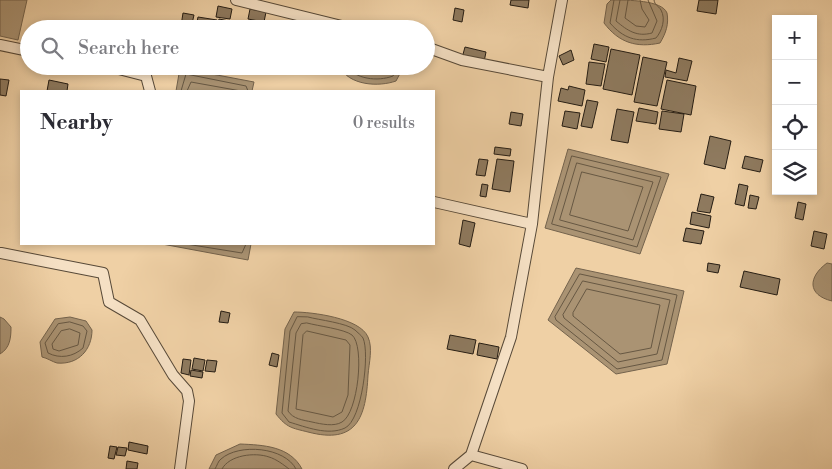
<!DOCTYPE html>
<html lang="en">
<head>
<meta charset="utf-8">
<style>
  :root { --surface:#fff; --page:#f2f2f3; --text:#2b2b33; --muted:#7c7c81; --line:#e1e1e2 }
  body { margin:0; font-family:"Libre Bodoni",serif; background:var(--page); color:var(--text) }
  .controls { position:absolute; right:15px; top:15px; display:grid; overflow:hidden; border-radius:0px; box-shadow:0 2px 8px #0003 }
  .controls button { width:45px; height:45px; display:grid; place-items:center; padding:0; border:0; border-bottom:1px solid var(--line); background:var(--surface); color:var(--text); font:25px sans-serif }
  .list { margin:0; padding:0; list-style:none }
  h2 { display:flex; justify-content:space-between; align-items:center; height:65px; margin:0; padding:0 20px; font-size:21px }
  h2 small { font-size:16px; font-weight:400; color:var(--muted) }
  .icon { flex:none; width:28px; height:28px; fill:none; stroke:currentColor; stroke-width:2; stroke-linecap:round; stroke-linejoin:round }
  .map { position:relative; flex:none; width:832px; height:469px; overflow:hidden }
  .search { position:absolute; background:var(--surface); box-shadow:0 2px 8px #0003; left:20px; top:20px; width:415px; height:55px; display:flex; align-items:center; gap:12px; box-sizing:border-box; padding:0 18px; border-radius:28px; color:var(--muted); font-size:19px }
  .panel { position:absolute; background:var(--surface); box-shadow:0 2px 8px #0003; left:20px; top:90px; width:415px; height:155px; border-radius:0px }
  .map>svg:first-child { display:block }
  .water { fill:#aa9373; stroke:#74634d }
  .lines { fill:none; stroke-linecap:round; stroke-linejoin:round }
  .shore { stroke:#675843; stroke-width:1 }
  .building { fill:#8e7a5f; stroke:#241c13 }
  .minor-casing { stroke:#574938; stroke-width:12 }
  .minor { stroke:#f5e0c4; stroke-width:10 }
</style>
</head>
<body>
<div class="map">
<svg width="832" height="469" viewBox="0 0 832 469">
  <rect width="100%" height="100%" fill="#efd0a5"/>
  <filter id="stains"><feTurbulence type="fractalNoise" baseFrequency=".004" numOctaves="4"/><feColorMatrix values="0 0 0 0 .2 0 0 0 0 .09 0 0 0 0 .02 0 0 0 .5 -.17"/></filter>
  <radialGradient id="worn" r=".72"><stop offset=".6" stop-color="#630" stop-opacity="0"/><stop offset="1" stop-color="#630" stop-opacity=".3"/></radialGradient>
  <path class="water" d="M0,0H27L18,40L0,36Z
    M611,0C628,0 662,0 667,13C669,24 666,33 660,43C637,48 619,43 604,23L607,4Z
    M339,66H404L396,81C379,87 349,86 339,66Z
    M180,68L254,82L252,91H176Z
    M568,149L669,174L640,254L545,228Z
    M162,244H251L248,260Z
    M827,263L832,264V301C807,295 808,277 827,263Z
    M576,268L684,291L667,364L616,374L548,320Z
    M294,312C312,312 360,318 368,337C373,348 369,363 368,375C366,417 357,445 308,432C292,428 287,428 276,414L285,329Z
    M0,317L4,319L11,327C11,338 10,348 0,354Z
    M70,317L86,321L92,330C92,349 79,365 57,363C53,362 47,358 42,357L40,342L55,319Z
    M240,444C263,445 290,446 302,469H209L216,455Z"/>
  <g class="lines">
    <path class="shore" d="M614,0L610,23C623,38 637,43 656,38C662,31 666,19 661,10C658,5 655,6 654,0
      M620,0L616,21C628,31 637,37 652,33L657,21L648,0
      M628,0L625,18L636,26L645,27L649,20L642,9L640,0
      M345,66C356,79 377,82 393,76L399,66
      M181,91L186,74L246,86L248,91
      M187,91L191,82L241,91
      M572,156L661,177L637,247L552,224Z
      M577,163L653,182L633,240L560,220Z
      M582,172L643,187L628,231L570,215Z
      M186,244L242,253L246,244
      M580,274L677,295L662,360L617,369L556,320L555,317Z
      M583,281L670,300L657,354L618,362L564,318L563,315Z
      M587,289L660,305L651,348L620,354L573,316V313Z
      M308,317C319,320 347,323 355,330C357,332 362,336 363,338C370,353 362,420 345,428C328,436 306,427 289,422L282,413L290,331L297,317Z
      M70,322L83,326L87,331L83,348C73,357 60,359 48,353L45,343L58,324Z
      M307,323C318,326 344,329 352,335C365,346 358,413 342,422C334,427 321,424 312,422C303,420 293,419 288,411L296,333L301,324Z
      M70,329L80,333L78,345L59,351L53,349L52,344L61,331Z
      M307,331L346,340L350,345L348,395L342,412L333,417L296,409L303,335Z
      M215,469C217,466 218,461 221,459C239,443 285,447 296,469
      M222,469C229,455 255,452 269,457C276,459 284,465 289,469"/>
  </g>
  <path class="building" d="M511,0H529L528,8L510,5Z
    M699,0H718L716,14L697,11Z
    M218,6L232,9L230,19L216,17Z
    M455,8L464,10L462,22L453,20Z
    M250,9L266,12L264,22L248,19Z
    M183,13L194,15L191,28L181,26Z
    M198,17L217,20L215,29L196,27Z
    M219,19L244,24L243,29H217Z
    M594,44L609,47L606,62L591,59Z
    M465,47L486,52L484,62L462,58Z
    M611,49L640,55L632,95L603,89Z
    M571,50L574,60L563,65L559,56Z
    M643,57L667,62L657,106L634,102Z
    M679,58L692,61L687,81L665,77L666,70L676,73Z
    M589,62L605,64L601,86L586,84Z
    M0,79L9,80L6,96L0,95Z
    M49,80L68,84L67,91H47Z
    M667,80L696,86L691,115L661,109Z
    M569,86L585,90L582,106L558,101L561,88L568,90Z
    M587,100L598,102L592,128L581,126Z
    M639,108L658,112L656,124L636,121Z
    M617,109L634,112L628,143L611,140Z
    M565,111L580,113L577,129L562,126Z
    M662,111L684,114L681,132L659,129Z
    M511,112L523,114L521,126L509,124Z
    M710,136L731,141L725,169L704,164Z
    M495,147L511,149L510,156L494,154Z
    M745,156L763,160L760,172L742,168Z
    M479,159L488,160L485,176L476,175Z
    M497,159L514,161L510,192L492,189Z
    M482,184L488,185L486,197L480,196Z
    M739,184L748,186L744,206L735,204Z
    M701,194L714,197L710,213L697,211Z
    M750,195L759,197L756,209L748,208Z
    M798,202L806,204L803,220L795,218Z
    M692,212L711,216L709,228L690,224Z
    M463,220L475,223L470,247L459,244Z
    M686,228L704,231L701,244L683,241Z
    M814,231L827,234L824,249L811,246Z
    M708,263L720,265L718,273L707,271Z
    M744,271L780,279L777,295L740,287Z
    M221,311L230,313L228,323L219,322Z
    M450,335L476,340L473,354L447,349Z
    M479,343L499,347L497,359L477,355Z
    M272,353L279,355L277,367L269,365Z
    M194,358L205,360L203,371L192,369Z
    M183,359L191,360L189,375L181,373Z
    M207,360L217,361L215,372L205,371Z
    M191,370L203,372L202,378L190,376Z
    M129,442L148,446L147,454L128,450Z
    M110,446L117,447L114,459L108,458Z
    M118,447L127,448L125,456L116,455Z
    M127,461L138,463L137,469H126Z"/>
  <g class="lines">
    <g class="minor-casing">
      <path id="minor" d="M236,0L354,29
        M0,45L29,51
        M426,47L462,60L548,77
        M107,66L146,76L150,91
        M434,202L532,224
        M1,253L103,273L109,302L140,320L173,375L187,391L189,401L180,469
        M471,455L511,337L532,224L548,77L562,0
        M454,469L471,455L522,469"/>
    </g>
    <use href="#minor" class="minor"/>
  </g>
  <rect width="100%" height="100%" filter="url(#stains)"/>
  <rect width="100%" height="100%" fill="url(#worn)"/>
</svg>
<div class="controls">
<button>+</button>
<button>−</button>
<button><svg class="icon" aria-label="locate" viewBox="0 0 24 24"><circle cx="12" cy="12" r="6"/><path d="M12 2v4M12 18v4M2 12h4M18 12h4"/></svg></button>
<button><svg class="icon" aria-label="layers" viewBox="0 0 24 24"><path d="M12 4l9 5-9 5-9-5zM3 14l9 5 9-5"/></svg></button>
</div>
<div class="search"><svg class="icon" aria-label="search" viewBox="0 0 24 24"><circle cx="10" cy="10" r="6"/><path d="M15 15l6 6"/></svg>Search here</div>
<section class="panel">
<h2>Nearby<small>0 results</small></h2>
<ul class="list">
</ul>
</section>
</div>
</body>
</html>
